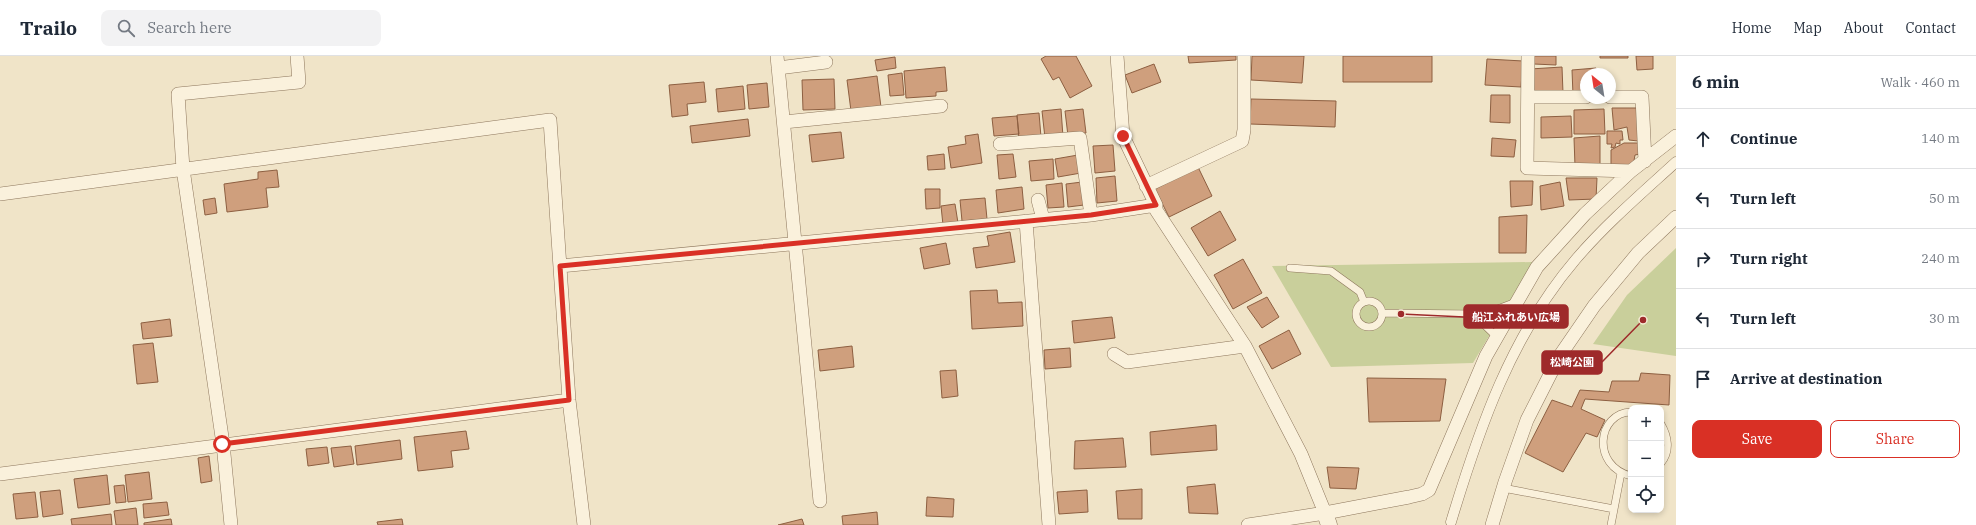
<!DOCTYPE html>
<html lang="en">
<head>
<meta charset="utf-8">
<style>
  :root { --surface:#fff; --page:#f2f2f3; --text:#1f2937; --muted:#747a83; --line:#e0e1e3; --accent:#d93025 }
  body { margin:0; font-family:"IBM Plex Serif","Noto Sans JP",serif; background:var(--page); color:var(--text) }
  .controls { position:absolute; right:12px; bottom:12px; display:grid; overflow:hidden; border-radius:8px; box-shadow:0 2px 6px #0003 }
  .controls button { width:36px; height:36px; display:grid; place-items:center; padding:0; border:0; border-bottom:1px solid var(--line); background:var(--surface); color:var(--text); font:20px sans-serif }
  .compass { position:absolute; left:1580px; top:12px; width:36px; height:36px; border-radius:50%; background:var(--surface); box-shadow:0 2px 6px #0003; rotate:330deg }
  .stop { position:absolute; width:12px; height:12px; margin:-9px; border:3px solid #d93025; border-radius:50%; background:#fff }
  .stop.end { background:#d93025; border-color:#fff; box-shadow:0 1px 4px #0008 }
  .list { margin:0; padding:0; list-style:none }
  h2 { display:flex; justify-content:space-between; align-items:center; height:52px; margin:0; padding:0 16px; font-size:17px }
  h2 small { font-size:13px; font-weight:400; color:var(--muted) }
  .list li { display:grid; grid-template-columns:26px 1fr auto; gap:12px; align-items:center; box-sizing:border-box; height:60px; padding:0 16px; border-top:1px solid var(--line) }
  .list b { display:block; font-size:15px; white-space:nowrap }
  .list em { font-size:13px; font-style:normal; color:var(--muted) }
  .actions { display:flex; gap:8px; padding:12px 16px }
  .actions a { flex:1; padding:9px 0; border:1px solid var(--accent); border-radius:8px; text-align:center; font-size:14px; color:var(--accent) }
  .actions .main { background:var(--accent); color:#fff }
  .icon { flex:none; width:22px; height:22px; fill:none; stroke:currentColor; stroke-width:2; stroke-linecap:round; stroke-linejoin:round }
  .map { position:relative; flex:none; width:1676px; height:469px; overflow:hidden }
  header { display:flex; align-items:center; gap:24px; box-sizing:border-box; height:56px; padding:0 20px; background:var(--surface); border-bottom:1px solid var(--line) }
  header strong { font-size:19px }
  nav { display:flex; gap:22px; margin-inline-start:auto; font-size:14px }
  .search { width:280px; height:36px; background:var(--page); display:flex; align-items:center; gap:10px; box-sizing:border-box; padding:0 14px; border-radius:8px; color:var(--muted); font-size:15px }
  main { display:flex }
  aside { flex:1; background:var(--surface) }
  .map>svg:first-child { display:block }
  .green { fill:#c9cf9b }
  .building { fill:#cf9f7d; stroke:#8d5f41 }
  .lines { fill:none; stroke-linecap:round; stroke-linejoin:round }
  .service-casing { stroke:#8d765c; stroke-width:8 }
  .pedestrian-casing { stroke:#8d765c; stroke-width:11 }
  .minor-casing { stroke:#8d765c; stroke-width:14 }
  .tertiary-casing { stroke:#8d765c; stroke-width:17 }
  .service { stroke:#faf1dc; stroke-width:7 }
  .pedestrian { stroke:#faf1dc; stroke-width:10 }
  .minor { stroke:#faf1dc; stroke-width:13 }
  .tertiary { stroke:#faf1dc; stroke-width:16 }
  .route { stroke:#d93025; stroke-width:5 }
  .leader { fill:none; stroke:#9e2a2b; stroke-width:1.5 }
  .callout-dot { fill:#9e2a2b; stroke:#f7eed8; stroke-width:1.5 }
  .callout { fill:#9e2a2b; stroke:#9e2a2b; stroke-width:1.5 }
  .callout-label { font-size:11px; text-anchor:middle; font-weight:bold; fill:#fff }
</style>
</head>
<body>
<header>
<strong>Trailo</strong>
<div class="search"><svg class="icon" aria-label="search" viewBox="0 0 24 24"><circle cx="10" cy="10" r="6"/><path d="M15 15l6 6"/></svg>Search here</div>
<nav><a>Home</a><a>Map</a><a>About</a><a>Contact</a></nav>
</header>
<main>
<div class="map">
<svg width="1676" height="469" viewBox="0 0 1676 469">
  <rect width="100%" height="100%" fill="#f0e4c8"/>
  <path class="green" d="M1676,192V300L1593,288L1627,239Z
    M1533,206L1473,307L1331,311L1272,210Z"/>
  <path class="building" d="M1046,0H1076L1092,30L1070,42L1059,21L1053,24L1041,3Z
    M1188,0H1236V4L1189,7Z
    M1252,0H1304L1302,27L1251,24Z
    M1343,0H1432V26H1343Z
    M1534,0H1556V9L1534,8Z
    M1600,0H1628V2H1600Z
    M1636,0H1653V13L1637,14Z
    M895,1L896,12L877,15L875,4Z
    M1487,3L1523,5L1521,31L1485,29Z
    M1154,8L1161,26L1132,37L1125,19Z
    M945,11L947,35L936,36V40L906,42L904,15Z
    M1562,11L1563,37L1532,39L1530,13Z
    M1596,12V18H1586V38L1573,39L1572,14Z
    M902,17L904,39L890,40L888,19Z
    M877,20L881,51L851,55L847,24Z
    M834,23L835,53L803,54L802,24Z
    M704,26L706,46L687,48L688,59L672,61L669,29Z
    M767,27L769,51L749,53L747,29Z
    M743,30L745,53L718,56L716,33Z
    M1491,39H1510V67L1490,66Z
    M1251,43L1336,45L1335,71L1250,68Z
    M1612,52H1641L1638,85L1629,84L1627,71L1614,74Z
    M1061,53L1063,81L1045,82L1042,55Z
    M1083,53L1086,77L1068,80L1065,55Z
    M1604,53L1605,78H1574V54Z
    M1039,57L1041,81L1019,84L1017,59Z
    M1017,60L1019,78L994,80L992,62Z
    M1571,60L1572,81L1541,82V61Z
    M748,63L750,80L692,87L690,70Z
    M1607,75H1622L1623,84H1620V88L1616,87L1615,91L1611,92L1612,88H1607Z
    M841,76L844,102L812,106L809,79Z
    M978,78L982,107L951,112L948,91L966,88L965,80Z
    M1600,80V109L1575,110L1574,82Z
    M1492,82L1516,84L1514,101L1491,100Z
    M1624,87H1639L1640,98L1635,99L1633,110H1611V94Z
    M1113,89L1115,115L1095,117L1093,90Z
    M944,98L945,113L928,114L927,100Z
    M1013,98L1016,121L999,123L997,99Z
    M1078,99L1081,117L1058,121L1055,103Z
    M1053,103L1054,123L1031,125L1029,105Z
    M1198,111L1212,140L1169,161L1155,133Z
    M277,114L279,131L266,132L268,151L227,156L224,128L258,123V116Z
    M1115,120L1117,145L1097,147L1096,122Z
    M1566,122H1597L1596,143L1569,144Z
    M1510,125H1533L1532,149L1511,151Z
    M1082,126L1084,149L1068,151L1066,128Z
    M1560,126L1564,150L1541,154L1540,130Z
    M1062,127L1064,151L1048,152L1046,129Z
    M1022,131L1024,153L998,157L996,134Z
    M925,133H940V152L926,153Z
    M215,142L217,157L205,159L203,144Z
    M985,142L987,163L962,165L960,144Z
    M955,148L958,167L943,169L941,150Z
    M1220,155L1236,184L1208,200L1191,172Z
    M1527,159L1526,197H1499V161Z
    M1010,176L1015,206L976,212L973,192L989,190L987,180Z
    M946,187L950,208L924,213L920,192Z
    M1243,203L1262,237L1233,253L1214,219Z
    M997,234L998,247L1022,246L1023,270L972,273L970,235Z
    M1267,241L1279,261L1262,272L1247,251Z
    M1112,261L1115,282L1074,287L1072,265Z
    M170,263L172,280L143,283L141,267Z
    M1289,274L1301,298L1272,313L1259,290Z
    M153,287L158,326L137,328L133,289Z
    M852,290L854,311L820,315L818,294Z
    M1070,292L1071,311L1045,313L1044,294Z
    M956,314L958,340L942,342L940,315Z
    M1641,317L1670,319L1669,349L1585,343L1581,353L1605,364L1597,381L1586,377L1563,416L1525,397L1552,344L1572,351L1580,334L1609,336L1612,325H1639Z
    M1367,322L1446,323L1440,365L1369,366Z
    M1216,369L1217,394L1151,399L1150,376Z
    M466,375L469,393L451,395L453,411L418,415L414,381Z
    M1123,382L1126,411L1074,413L1075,385Z
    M400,384L402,403L357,409L355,390Z
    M351,390L354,408L334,411L331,392Z
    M327,391L329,407L308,410L306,393Z
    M209,400L212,425L201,427L198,402Z
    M1327,411L1359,412L1356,433L1330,432Z
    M149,416L152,443L128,446L125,419Z
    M107,419L110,448L78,452L74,423Z
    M1215,428L1218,458L1189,457L1187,431Z
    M124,429L126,446L116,447L114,430Z
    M1142,433V463H1118L1116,435Z
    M60,434L63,458L43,461L40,436Z
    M1087,434L1088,456L1059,458L1057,436Z
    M35,436L38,461L16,463L13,438Z
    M927,441L954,443L953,461L926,460Z
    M167,446L169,459L144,462L143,448Z
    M136,452L138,469H116L114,455Z
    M877,456L878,469H843L842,460Z
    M111,458L112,469H72L71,463Z
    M171,463L172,469H144V467Z
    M402,463L403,469H378L377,466Z
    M802,463L804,469H778Z"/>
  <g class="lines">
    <g class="service-casing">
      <path id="service" d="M1290,212L1331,215L1360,236L1364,246
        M1356 258a13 13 0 1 1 26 0a13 13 0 1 1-26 0Z
        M1382,257L1473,258L1495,254L1516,246
        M1473,258L1496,280
        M1631,356C1597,357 1591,410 1631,420
        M1661,368C1668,380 1671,395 1661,407
        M1503,432L1614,453
        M1611,469L1621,417"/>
    </g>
    <g class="pedestrian-casing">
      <path id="pedestrian" d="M1451,466C1479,373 1511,279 1576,203C1606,168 1642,137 1676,106"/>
    </g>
    <g class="minor-casing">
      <path id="minor" d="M777,0L820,445
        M1117,0L1123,80L1156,149V154L1245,290L1301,398L1325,457
        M1528,0L1527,112L1631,115
        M778,12L826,6
        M1529,41H1586
        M1610,41H1642L1645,105
        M784,66L941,50
        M1000,88L1080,82L1091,159
        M1146,130L1242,85L1244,74V0
        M0,138L550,64L569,344L584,469
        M1038,144L1043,163
        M1026,165L1049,469
        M560,210L1091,159L1156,149
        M1114,298L1127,306L1245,290
        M0,418L569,344
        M231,469L223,388L183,113L178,38L299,26L297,0
        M1248,469L1325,457L1409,441L1422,438L1429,434L1486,300L1537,211L1585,158L1631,115L1676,80
        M1492,469L1505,426L1527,364L1559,301L1594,250L1638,197L1676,161"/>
    </g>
    <g class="tertiary-casing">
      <path id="tertiary" d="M1325,457L1329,469"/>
    </g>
    <use href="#service" class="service"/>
    <use href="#pedestrian" class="pedestrian"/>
    <use href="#minor" class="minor"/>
    <use href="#tertiary" class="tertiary"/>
  </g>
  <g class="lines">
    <path class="route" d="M222,388L569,344L560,210L1091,159L1156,149L1123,80"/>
  </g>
  <path class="leader" d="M1401 258L1464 261M1643 264L1602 306"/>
  <g class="callout-dot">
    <circle cx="1401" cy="258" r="4"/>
    <circle cx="1643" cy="264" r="4"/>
  </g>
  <g class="callout">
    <rect x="1464" y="249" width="104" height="23" rx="4"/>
    <rect x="1542" y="295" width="60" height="23" rx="4"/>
  </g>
  <g class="callout-label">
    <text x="1516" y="265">船江ふれあい広場</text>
    <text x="1572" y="310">松崎公園</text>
  </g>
</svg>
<div class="controls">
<button>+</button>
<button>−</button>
<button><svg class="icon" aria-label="locate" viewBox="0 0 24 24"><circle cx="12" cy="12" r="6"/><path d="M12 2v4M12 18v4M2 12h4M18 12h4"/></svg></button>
</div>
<svg class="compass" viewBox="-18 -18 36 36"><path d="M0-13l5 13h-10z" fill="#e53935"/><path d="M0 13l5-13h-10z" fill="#747a83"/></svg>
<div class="stop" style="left:222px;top:388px"></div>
<div class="stop end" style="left:1123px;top:80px"></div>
</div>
<aside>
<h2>6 min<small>Walk · 460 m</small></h2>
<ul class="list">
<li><svg class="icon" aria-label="ahead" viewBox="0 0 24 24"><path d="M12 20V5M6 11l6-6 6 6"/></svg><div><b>Continue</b></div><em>140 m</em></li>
<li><svg class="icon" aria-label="left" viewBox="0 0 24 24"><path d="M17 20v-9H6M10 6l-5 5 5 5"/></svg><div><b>Turn left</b></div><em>50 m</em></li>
<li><svg class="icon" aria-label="right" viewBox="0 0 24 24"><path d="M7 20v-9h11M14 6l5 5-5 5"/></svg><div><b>Turn right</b></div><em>240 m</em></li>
<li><svg class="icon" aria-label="left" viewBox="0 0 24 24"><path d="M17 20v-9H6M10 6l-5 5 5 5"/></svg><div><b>Turn left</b></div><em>30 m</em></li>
<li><svg class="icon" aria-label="arrive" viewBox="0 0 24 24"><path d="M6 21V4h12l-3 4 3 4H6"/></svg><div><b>Arrive at destination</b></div></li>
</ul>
<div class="actions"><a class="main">Save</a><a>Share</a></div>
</aside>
</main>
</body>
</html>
